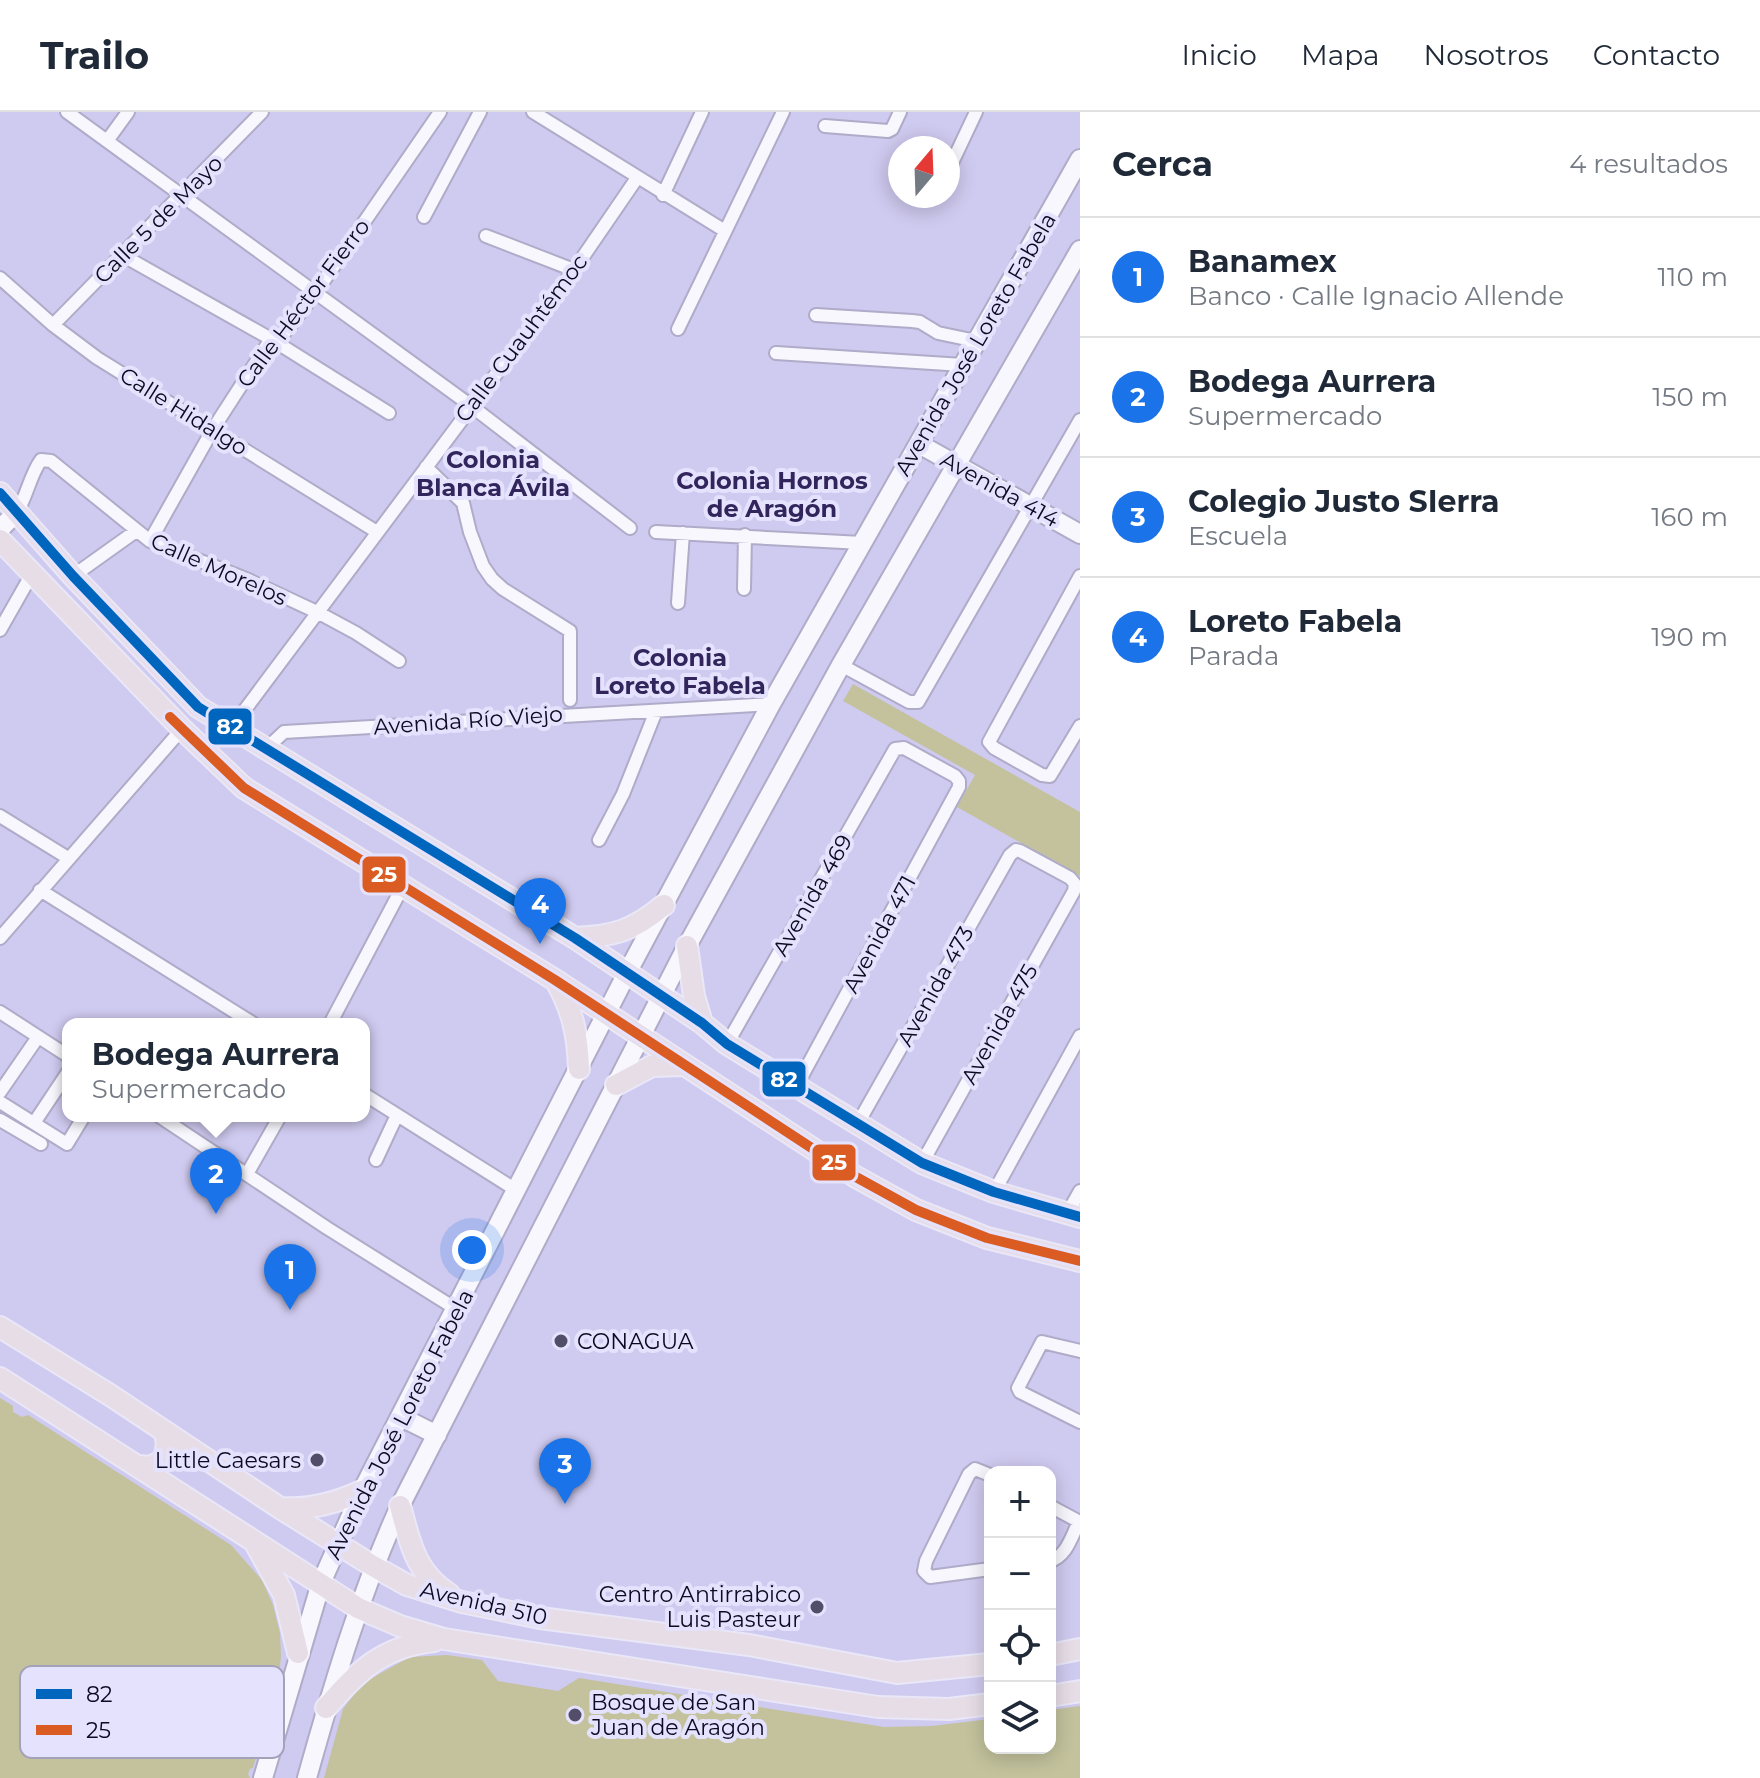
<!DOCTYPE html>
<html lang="es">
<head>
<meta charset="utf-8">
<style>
  :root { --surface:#fff; --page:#f2f2f3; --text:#1f2937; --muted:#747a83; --line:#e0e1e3; --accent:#1a73e8 }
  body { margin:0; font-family:Montserrat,sans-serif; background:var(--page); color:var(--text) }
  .controls { position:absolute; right:24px; bottom:24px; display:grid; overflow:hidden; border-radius:16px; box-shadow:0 4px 20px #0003 }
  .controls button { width:72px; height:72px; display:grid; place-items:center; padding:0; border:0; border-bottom:2px solid var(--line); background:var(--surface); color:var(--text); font:40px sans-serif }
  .compass { position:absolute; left:888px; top:24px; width:72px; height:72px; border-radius:50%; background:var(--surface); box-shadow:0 4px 20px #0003; rotate:19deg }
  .you { position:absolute; left:472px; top:1138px; width:28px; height:28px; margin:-20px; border:6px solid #fff; border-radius:50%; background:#1a73e8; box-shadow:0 0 0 12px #1a73e833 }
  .badge { display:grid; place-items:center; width:52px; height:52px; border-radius:50%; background:var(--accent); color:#fff; font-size:26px; font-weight:700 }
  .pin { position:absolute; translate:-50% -66px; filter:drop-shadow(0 2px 4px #0008) }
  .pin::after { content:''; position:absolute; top:42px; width:28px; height:24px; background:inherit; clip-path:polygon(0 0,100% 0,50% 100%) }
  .popup { position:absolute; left:62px; top:906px; width:308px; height:104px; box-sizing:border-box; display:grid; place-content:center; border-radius:16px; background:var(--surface); filter:drop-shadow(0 2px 6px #0005); font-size:26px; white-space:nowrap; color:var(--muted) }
  .popup b { font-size:30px; color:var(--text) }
  .popup::after { content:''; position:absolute; left:50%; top:100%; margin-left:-16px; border:16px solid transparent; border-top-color:var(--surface) }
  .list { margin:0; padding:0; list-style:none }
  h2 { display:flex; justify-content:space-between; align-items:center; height:104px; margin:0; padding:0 32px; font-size:34px }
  h2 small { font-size:26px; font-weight:400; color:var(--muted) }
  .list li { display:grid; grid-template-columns:52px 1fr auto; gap:24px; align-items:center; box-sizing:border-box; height:120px; padding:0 32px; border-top:2px solid var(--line) }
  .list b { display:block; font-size:30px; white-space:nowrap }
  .list p { margin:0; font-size:26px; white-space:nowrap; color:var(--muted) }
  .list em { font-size:26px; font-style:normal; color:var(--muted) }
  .icon { flex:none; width:44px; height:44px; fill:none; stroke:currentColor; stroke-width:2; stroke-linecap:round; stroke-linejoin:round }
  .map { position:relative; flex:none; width:1080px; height:1666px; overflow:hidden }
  header { display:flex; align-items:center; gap:48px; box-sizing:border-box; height:112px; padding:0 40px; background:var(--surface); border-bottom:2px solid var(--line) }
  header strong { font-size:38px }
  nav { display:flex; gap:44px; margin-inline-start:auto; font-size:28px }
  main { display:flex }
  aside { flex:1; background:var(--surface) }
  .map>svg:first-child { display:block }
  .green { fill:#c3c29d }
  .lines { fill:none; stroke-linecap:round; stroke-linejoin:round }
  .street-casing { stroke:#afabc8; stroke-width:16 }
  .secondary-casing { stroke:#afabc8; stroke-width:22 }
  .primary-casing { stroke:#e9e7f8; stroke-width:24 }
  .street { stroke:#f8f7fd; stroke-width:12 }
  .secondary { stroke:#f8f7fd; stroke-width:18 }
  .primary { stroke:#e7dde7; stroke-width:20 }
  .bus-1-casing { stroke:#e4e2fd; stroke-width:16 }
  .bus-2-casing { stroke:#e4e2fd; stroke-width:16 }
  .bus-1 { stroke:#0065bd; stroke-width:10 }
  .bus-2 { stroke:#db5c22; stroke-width:10 }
  .poi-dot { fill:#524d68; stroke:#e4e2fd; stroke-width:3 }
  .labels { text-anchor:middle; stroke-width:8; stroke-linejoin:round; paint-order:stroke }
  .street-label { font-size:22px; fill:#0e0920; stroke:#e4e2fd }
  .poi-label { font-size:22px; fill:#0e0920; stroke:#e4e2fd; text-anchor:start }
  .neighbourhood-label { font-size:24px; font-weight:bold; fill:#31255c; stroke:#e4e2fd }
  .key { fill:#e4e2fd; stroke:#a4a1bb; stroke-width:2 }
  .key-label { font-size:22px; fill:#0e0920 }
  .line-badge { stroke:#e4e2fd; stroke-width:3 }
  .badge-label { font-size:22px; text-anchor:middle; font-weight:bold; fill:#fff }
</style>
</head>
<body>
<header>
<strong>Trailo</strong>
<nav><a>Inicio</a><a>Mapa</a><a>Nosotros</a><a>Contacto</a></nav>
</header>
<main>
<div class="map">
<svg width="1080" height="1666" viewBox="0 0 1080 1666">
  <rect width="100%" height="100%" fill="#cfcaef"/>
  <path class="green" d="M853,572L1080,700V764L957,695L975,663L843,589Z
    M0,1286L13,1294V1300L22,1305L28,1303L231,1433L262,1468L273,1493L280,1521L281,1544L279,1565L253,1656L250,1657L248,1662L250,1666H0Z
    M447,1543L482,1548L498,1569L558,1579L579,1566L884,1615L932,1614L990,1607V1636H1050V1598L1080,1594V1666H324L343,1597L355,1581L370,1567L410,1545Z"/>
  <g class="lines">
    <g class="street-casing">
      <path id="street" d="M67,0L470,293L630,416
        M533,0L725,119
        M825,14L888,19L892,17L900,0
        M107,29L128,0
        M950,55L976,0
        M663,83L702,0
        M424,105L480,0
        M486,124L574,158
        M122,143L271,227L389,301
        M0,166L53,213L97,246L377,420
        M816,203L912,209L920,210L938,221L976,229
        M53,213L262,0
        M678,217L783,0
        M776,241L963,253
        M426,355L463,391L470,420L483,454L492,467L503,477L570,519V588
        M17,400C27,384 30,363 41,348L51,349L150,429L246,467L319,501L356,521L399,549
        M656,420L862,431
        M150,429L213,317L271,227L282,224L316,180L440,0
        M73,464L136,419
        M1080,464L989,630L994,636L1042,663L1050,664L1080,614
        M744,477L745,423
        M678,491L683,421
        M0,518L33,460
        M841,553L909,590H918L1080,308
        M232,615L574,158L637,66
        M267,636L284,620L771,592
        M0,704L68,746
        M599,728L623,682L656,599
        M40,778L254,912
        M0,826L182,617
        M0,900L68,944
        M330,912L403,774
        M727,932L895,637L904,636L955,664L959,669V675L796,975
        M0,980L38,925
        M364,982L516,1078
        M0,990L67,1032L84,1004
        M159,1004L327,1116L456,1197
        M0,1008L41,1032
        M34,1011L68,960
        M857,1013L1010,743L1016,738L1020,739L1070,766L1075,772L1074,779L922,1051
        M376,1048L397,1003
        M247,1062L280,1004
        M994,1080L1080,924
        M1067,1102L1080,1079
        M1080,1239L1042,1230L1018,1276L1020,1280L1080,1310
        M990,1363L975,1357L969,1362L926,1449L924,1459L930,1465L990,1457
        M1050,1394L1080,1410
        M1050,1449C1067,1444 1071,1425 1079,1410"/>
    </g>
    <g class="secondary-casing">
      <path id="secondary" d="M919,332L1080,422
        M0,417L17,400
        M401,1305L437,1323
        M263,1666L321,1471L362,1379L627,861L771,592L1080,47
        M307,1666C333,1573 360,1482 400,1394L687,834L841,553L1080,138"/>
    </g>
    <g class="primary-casing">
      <path id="primary" d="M0,381L73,464L198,595L575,826L702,911L727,932L922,1051L994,1080L1080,1105
        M0,428L182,617L244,676L555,868L856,1065L916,1098L987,1126L1080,1149
        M575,826C614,824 633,819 664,793
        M687,834L694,884L702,911
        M557,871C573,899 578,925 579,957
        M616,973L652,954L683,953
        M0,1215L110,1283L280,1396L373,1454L407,1473L462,1490L540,1506L749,1533L897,1561L990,1552
        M0,1266L358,1496L400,1514L444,1527L878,1595L949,1597L990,1592
        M139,1354L150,1355L164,1348L167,1333L165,1320
        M400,1394C410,1431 415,1460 449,1482
        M281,1396C308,1398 336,1391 362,1379
        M255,1431L284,1483L298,1541
        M1050,1543L1080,1537
        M1050,1584L1080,1579
        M326,1596C357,1559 384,1534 434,1529"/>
    </g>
    <use href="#street" class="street"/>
    <use href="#secondary" class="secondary"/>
    <use href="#primary" class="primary"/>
    <g class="bus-1-casing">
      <path id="bus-1" d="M0,381L73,464L198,595L575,826L702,911L727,932L922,1051L994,1080L1080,1105"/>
    </g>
    <g class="bus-2-casing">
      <path id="bus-2" d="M170,605L244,676L555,868L856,1065L916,1098L987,1126L1080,1149"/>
    </g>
    <use href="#bus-1" class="bus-1"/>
    <use href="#bus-2" class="bus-2"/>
  </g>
  <g class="poi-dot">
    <circle cx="561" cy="1229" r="8"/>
    <circle cx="317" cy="1348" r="8"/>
    <circle cx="817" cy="1495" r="8"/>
    <circle cx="575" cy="1603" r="8"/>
  </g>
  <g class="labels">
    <g class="street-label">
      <text transform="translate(158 107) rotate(-45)" y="8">Calle 5 de Mayo</text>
      <text transform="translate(303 191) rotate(-53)" y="8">Calle Héctor Fierro</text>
      <text transform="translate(521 226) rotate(-53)" y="8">Calle Cuauhtémoc</text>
      <text transform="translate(975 232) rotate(-60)" y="8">Avenida José Loreto Fabela</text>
      <text transform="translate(184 299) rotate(32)" y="8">Calle Hidalgo</text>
      <text transform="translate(1000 377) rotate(29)" y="8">Avenida 414</text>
      <text transform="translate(219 457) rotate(24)" y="8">Calle Morelos</text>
      <text transform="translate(468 608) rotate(-4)" y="8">Avenida Río Viejo</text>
      <text transform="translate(812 783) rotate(-60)" y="8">Avenida 469</text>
      <text transform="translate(879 822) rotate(-62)" y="8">Avenida 471</text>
      <text transform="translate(935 874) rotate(-61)" y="8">Avenida 473</text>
      <text transform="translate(999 912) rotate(-61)" y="8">Avenida 475</text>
      <text transform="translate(399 1312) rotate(-63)" y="8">Avenida José Loreto Fabela</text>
      <text transform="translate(484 1491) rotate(13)" y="8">Avenida 510</text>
    </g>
    <g class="poi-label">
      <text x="577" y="1237">CONAGUA</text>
      <text x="301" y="1356" text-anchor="end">Little Caesars</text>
      <text x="801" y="1490" text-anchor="end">Centro Antirrabico<tspan x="801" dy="25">Luis Pasteur</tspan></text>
      <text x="591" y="1598">Bosque de San<tspan x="591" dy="25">Juan de Aragón</tspan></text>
    </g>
    <g class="neighbourhood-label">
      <text x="493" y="356">Colonia<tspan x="493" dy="28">Blanca Ávila</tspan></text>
      <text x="772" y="377">Colonia Hornos<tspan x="772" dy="28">de Aragón</tspan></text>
      <text x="680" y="554">Colonia<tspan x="680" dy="28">Loreto Fabela</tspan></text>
    </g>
  </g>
  <rect x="20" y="1554" width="264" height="92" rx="12" class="key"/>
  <rect x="36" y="1577" width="36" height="10" fill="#0065bd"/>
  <rect x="36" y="1613" width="36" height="10" fill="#db5c22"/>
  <g class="key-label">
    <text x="86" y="1590">82</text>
    <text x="86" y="1626">25</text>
  </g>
  <g class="line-badge">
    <rect x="207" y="595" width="46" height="39" rx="8" fill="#0065bd"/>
    <rect x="361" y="743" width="46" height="39" rx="8" fill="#db5c22"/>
    <rect x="761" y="948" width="46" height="38" rx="8" fill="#0065bd"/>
    <rect x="811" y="1031" width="46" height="39" rx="8" fill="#db5c22"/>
  </g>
  <g class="badge-label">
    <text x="230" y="622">82</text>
    <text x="384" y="770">25</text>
    <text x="784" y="975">82</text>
    <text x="834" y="1058">25</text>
  </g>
</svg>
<div class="controls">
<button>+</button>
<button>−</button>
<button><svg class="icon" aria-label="locate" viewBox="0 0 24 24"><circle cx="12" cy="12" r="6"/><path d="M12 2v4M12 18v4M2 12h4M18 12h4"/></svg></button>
<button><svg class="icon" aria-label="layers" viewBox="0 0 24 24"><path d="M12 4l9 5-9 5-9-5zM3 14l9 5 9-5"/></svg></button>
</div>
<svg class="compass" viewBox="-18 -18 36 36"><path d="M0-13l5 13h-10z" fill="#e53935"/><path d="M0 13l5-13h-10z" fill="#747a83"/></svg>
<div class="you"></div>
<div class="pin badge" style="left:290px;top:1198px">1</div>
<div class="pin badge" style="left:216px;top:1102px">2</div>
<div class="popup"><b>Bodega Aurrera</b>Supermercado</div>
<div class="pin badge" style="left:565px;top:1392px">3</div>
<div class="pin badge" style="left:540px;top:832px">4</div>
</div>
<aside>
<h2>Cerca<small>4 resultados</small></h2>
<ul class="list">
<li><span class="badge">1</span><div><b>Banamex</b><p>Banco · Calle Ignacio Allende</p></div><em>110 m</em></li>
<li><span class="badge">2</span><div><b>Bodega Aurrera</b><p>Supermercado</p></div><em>150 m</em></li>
<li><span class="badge">3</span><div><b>Colegio Justo SIerra</b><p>Escuela</p></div><em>160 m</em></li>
<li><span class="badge">4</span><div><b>Loreto Fabela</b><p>Parada</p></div><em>190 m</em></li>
</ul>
</aside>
</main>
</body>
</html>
